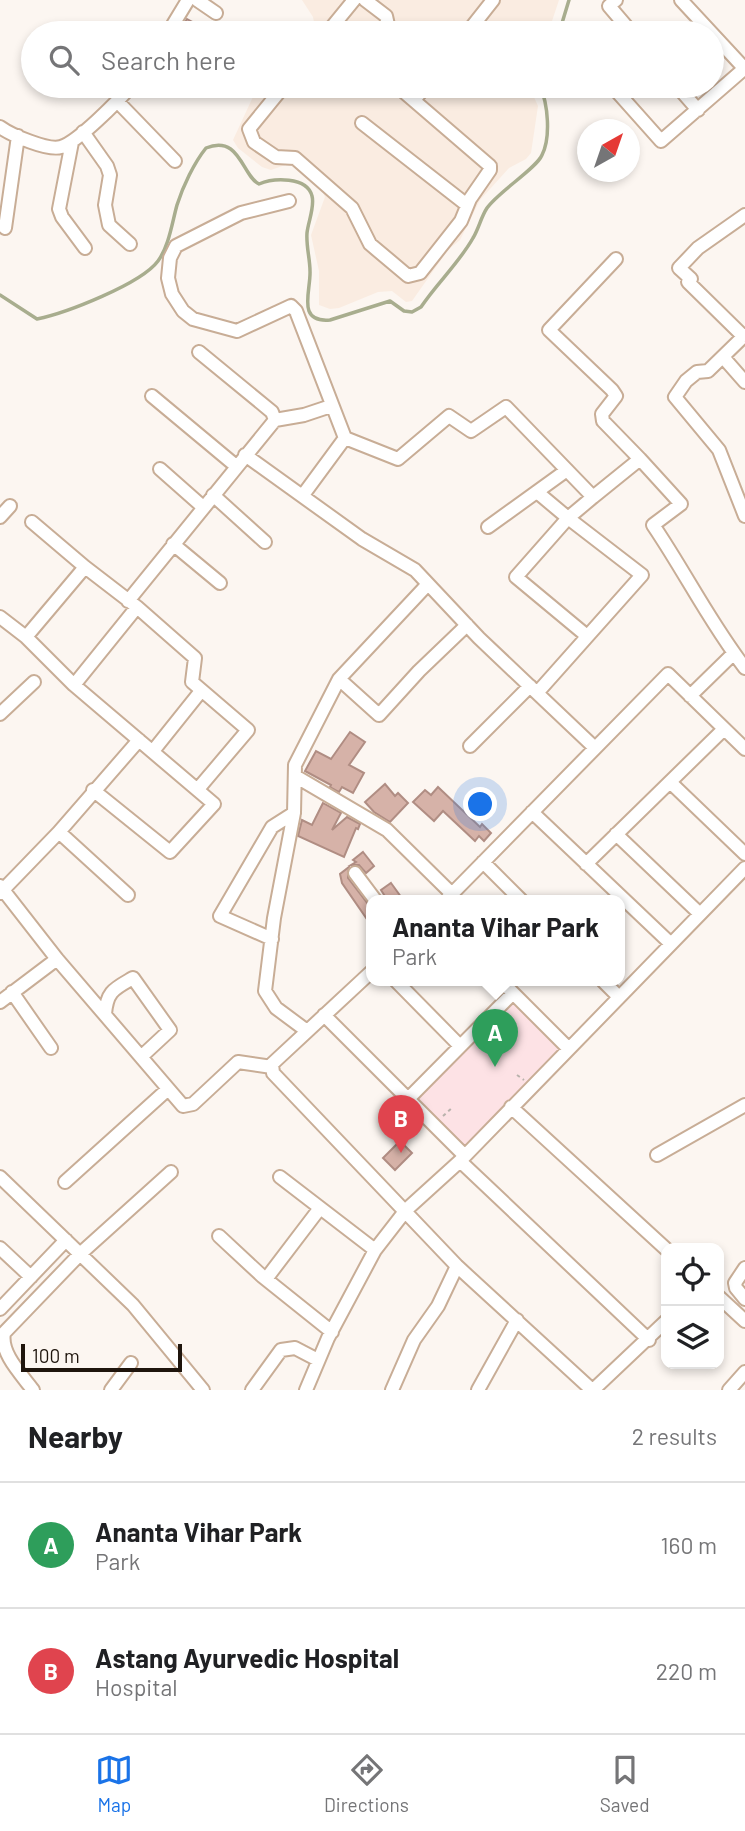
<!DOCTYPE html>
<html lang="en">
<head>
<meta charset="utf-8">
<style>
  :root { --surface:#fff; --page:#f6f6f6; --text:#202124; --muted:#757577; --line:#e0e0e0; --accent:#1a73e8 }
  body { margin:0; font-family:Barlow,sans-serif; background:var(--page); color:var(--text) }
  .controls { position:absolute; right:21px; bottom:21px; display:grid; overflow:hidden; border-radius:14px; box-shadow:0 4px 10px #0003 }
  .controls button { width:63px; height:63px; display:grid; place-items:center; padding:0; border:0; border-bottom:2px solid var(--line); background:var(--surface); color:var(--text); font:35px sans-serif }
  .compass { position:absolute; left:577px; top:119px; width:63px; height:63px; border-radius:50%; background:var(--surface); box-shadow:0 4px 10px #0003; rotate:40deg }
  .scale { position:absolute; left:21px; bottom:18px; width:161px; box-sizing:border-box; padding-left:7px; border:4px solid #1f150d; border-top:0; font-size:19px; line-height:24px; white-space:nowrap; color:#1f150d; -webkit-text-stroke:5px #fcf6f1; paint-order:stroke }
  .you { position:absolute; left:481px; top:805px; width:24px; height:24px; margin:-18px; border:5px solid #fff; border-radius:50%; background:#1a73e8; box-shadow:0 0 0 10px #1a73e833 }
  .badge { display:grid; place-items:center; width:46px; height:46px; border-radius:50%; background:var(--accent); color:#fff; font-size:23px; font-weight:700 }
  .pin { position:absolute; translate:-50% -58px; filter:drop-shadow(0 2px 4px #0008) }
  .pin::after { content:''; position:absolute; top:37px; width:24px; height:21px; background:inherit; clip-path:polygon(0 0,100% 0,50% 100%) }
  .popup { position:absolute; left:366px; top:895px; width:259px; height:91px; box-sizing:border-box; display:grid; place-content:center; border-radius:14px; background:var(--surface); filter:drop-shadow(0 2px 5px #0005); font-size:23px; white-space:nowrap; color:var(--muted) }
  .popup b { font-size:26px; color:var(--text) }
  .popup::after { content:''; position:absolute; left:50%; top:100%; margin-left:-14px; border:14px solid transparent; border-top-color:var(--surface) }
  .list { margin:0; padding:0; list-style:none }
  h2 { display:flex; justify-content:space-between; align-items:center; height:91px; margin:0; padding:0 28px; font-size:30px }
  h2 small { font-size:23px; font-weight:400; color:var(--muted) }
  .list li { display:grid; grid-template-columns:46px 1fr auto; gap:21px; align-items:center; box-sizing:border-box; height:126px; padding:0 28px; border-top:2px solid var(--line) }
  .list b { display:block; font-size:26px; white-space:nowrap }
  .list p { margin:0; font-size:23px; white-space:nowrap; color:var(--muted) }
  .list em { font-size:23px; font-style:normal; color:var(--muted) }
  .icon { flex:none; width:38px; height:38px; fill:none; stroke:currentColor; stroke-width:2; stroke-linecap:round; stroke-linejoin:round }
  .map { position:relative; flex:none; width:745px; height:1390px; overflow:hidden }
  .search { position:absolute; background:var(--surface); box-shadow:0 4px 10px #0003; left:21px; right:21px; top:21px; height:77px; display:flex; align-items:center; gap:18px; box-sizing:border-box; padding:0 24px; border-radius:38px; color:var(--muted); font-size:26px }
  .sheet { height:343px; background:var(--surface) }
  nav { display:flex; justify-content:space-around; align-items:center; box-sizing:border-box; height:98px; border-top:2px solid var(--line); background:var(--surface); font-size:19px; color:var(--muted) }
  nav a { display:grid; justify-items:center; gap:4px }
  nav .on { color:var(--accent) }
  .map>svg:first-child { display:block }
  .built { fill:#faece1 }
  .green { fill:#fde2e5 }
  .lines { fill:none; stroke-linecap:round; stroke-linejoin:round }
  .stream { stroke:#a8ad8e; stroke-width:3.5 }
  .building { fill:#d6b2a8; stroke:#b08d83; stroke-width:2 }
  .minor-casing { stroke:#c8ad96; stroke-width:16 }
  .path { stroke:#b9b2ac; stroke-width:2; stroke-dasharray:3.5 3.5; stroke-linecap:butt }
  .minor { stroke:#fff; stroke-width:12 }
</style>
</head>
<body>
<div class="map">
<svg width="745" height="1390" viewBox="0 0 745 1390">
  <rect width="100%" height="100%" fill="#fcf6f1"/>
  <path class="built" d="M302,0H559L548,33H316L313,17Z
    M258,86H529L538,106L531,153L526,159L509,168L480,200L460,240L448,250L412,301L406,302L392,291L378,292L339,308L330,309L319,305V271L311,235L325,197L319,184L305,172L288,164L271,170L262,167L238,148L233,140Z"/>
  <path class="green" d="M514,998L565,1048L465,1154L409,1099Z"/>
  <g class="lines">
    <path class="stream" d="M559,33L569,0
      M0,295L37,319C66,313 141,284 158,261C169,246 172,223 177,205C183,186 194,163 206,148C240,134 242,176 259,184C273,178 307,176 312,196C315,207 308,222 307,233C306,246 310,259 310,271C311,291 296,323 330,320L390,301L404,311L412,312L421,307C437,283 459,263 473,238C479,228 481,217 487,208C499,191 536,169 542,155C551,137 548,104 540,86"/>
  </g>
  <path class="building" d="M187,19L196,24L191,33H178Z
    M350,732L365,742L349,765L364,773L353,793L342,787L339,792L330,787L331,785L305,771L316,751L331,759Z
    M385,784L395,796L398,793L408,803L390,822L374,812L365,802Z
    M438,787L480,827L482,824L491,833L484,841L479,836L475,841L443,811L434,821L413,802L425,790L431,795Z
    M323,803L341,813L332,830L347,817L360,824L358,829L356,828L344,857L298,836L302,820L312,825Z
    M363,852L374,866L366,873L359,865H351L356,862L353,860Z
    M349,867L348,878L371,908V925L342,883L340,874Z
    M391,883L404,901H388L381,890Z
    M400,1141L412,1153L395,1170L383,1158Z"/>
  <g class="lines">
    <g class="minor-casing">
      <path id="minor" d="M197,0L216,13
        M365,0L386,16L388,25L382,33
        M616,0L609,6L632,33
        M681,0L745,69
        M168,33L188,0
        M327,33L354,0
        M467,33L493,0
        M284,86L249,129L254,142L276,157L295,158L352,208L370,244L408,276L420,273L461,221L470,199L490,170V166L397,86
        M612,86L661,141L745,68
        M677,86L698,110
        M414,100L426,86
        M117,101L175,161
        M362,123L467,205
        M0,127C11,135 48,151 61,147C78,142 119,100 131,86
        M83,132L107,166L110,175L105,205L109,225L130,244
        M72,142L59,209L62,217L85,248
        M289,201L241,213L176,246L170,258L168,278L172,294L183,311L193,319L237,331L291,306L296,311L345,438L398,459L449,416L471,431L506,407L593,497L640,459L603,421L602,414L616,396L612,390L549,330L616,259
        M5,228L18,136
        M745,335L708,371L697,372L686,381L675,397L719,450L745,516
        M743,336L688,282L691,279L679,268L698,248L745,215
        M723,357L745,382
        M152,396L236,466
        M275,420L304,415L331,406
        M245,455L362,539L415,570L479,638L595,748
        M640,459L681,504L653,525C685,572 710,623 745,668
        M160,469L203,507
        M537,492L568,518L516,577L587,636
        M213,495L265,542
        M303,495L345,438
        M0,517L10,506
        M488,527L567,470
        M173,544L220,583
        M128,601L275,420L272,412L199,352
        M137,607L195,658L192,682L248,730L198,789
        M0,617L26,637L74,685L137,607L85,567L32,522
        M26,637L85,567
        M339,679L379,715L419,671L467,625
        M74,685L214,804L170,852L93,790
        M537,693L642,575L568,518L593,497
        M690,696L734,653
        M0,714L34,682
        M470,746L530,686
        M153,751L201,691
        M295,776L387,830L452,894
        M670,782L745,854
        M532,812L670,943
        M294,813L274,918L265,991L276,1008L307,1031
        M59,832L128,895
        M616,834L700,914
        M483,862L522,901
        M586,864L724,729
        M355,873L376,901
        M0,886L57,959L183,1106L193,1104L238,1062L272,1067
        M0,893L59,832L139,740
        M445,901L668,674L745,749
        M272,939L220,916L272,827L294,813L295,765L339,679L428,584
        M371,972L272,1064L273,1073L457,1266L592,1390
        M396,981L460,1046
        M501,981L513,993
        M603,981L618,996
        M12,992L51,1048
        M0,1002L57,959
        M105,1014C107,991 114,989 133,978L170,1030L141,1057
        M324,1015L464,1155
        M408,1099L513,993L568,1048
        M511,1107L666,1249
        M657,1155L745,1105
        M460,1161L649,1340
        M0,1177L133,1305L203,1390
        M280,1177L375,1250
        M65,1182L168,1089
        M219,1236L262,1276L332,1332
        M0,1248L31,1277
        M745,1268L735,1283L736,1288L745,1299
        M266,1279L320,1208
        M719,1297L745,1321
        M0,1309L66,1240
        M33,1390C21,1374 0,1353 4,1333L80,1254L171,1172
        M111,1390L131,1363
        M252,1390L281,1350L295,1348L318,1360
        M306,1390L328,1338L375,1250L406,1210L460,1161L745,868
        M392,1390L414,1340L438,1306L457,1266
        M478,1390L517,1320
        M593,1390L666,1321
        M729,1390L745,1372"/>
    </g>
    <path class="path" d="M517,1075L524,1080
      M443,1116L453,1107"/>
    <use href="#minor" class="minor"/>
  </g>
</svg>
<div class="controls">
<button><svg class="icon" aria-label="locate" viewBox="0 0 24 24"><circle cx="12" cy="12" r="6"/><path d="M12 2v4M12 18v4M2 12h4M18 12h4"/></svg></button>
<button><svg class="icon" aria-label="layers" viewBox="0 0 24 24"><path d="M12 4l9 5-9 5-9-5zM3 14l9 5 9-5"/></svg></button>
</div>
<svg class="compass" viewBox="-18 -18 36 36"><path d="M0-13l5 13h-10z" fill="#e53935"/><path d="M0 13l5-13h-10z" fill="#757577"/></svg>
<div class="scale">100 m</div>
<div class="you"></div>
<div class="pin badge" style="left:495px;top:1067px;background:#2e9e5b">A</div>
<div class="popup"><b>Ananta Vihar Park</b>Park</div>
<div class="pin badge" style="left:401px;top:1153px;background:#e0444e">B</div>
<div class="search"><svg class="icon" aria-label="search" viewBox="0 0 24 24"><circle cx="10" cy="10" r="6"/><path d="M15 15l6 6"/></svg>Search here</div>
</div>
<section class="sheet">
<h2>Nearby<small>2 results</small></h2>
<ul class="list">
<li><span class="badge" style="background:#2e9e5b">A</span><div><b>Ananta Vihar Park</b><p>Park</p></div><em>160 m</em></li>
<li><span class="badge" style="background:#e0444e">B</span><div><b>Astang Ayurvedic Hospital</b><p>Hospital</p></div><em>220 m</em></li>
</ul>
</section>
<nav>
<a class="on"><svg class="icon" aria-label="map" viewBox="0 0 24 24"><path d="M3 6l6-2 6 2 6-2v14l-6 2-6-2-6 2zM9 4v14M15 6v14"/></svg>Map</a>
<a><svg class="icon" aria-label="directions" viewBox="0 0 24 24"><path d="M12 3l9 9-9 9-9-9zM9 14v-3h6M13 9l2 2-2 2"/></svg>Directions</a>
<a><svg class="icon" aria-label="saved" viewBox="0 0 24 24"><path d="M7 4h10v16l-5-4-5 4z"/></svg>Saved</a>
</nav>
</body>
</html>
